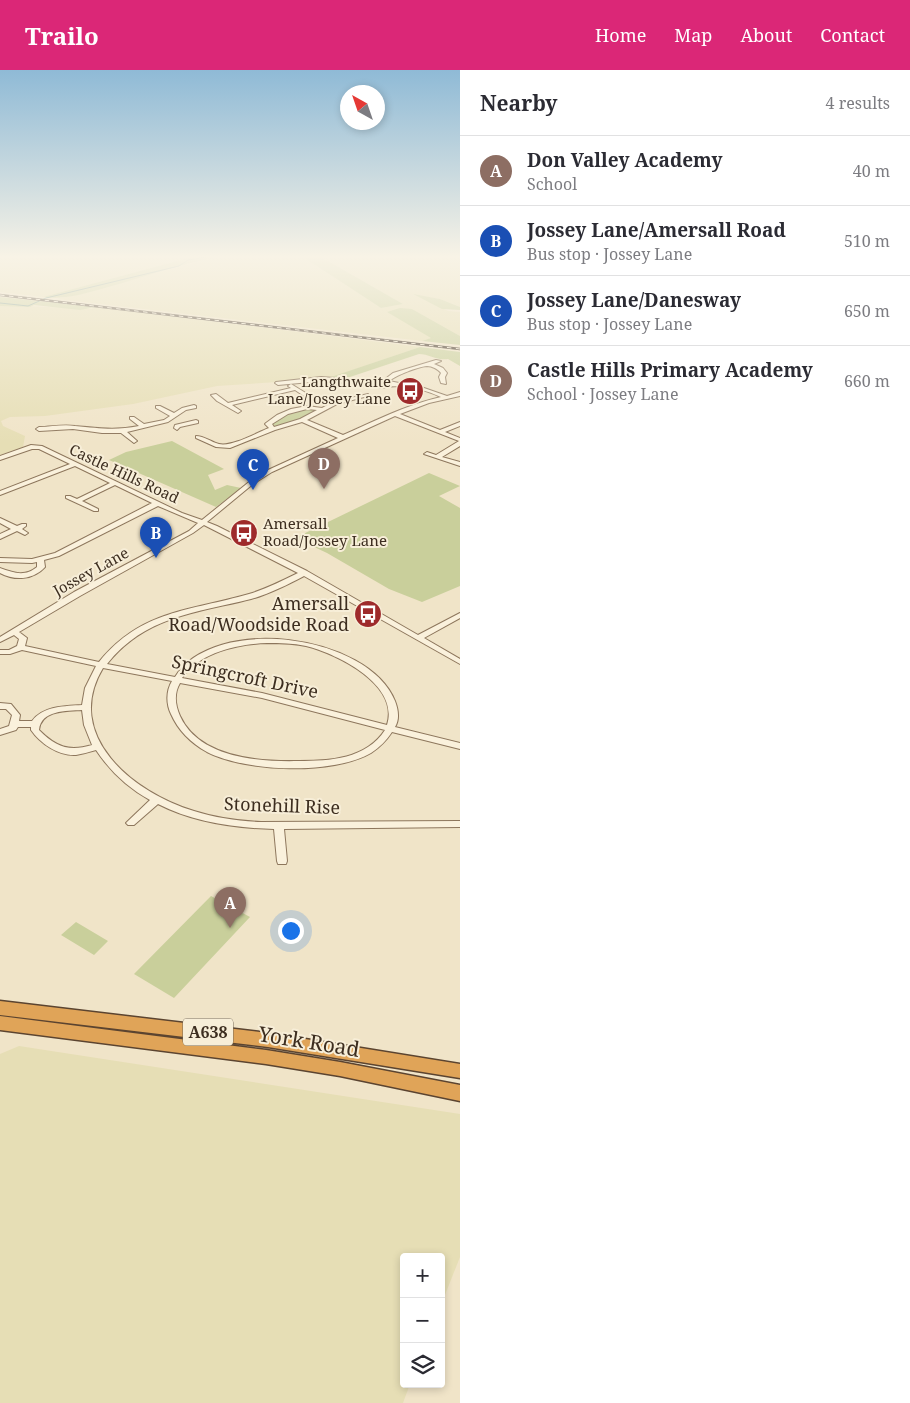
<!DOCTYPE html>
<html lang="en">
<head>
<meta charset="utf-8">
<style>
  :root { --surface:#fff; --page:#f7f7f7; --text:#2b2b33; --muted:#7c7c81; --line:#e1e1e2; --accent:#db2777 }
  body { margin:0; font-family:"Noto Serif",serif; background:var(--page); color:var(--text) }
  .controls { position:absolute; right:15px; bottom:15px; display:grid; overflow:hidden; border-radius:5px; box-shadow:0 2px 8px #0003 }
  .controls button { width:45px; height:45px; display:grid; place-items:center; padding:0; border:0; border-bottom:1px solid var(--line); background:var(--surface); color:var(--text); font:25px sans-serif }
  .compass { position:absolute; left:340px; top:15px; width:45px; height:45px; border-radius:50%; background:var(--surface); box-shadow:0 2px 8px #0003; rotate:320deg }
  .you { position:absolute; left:290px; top:860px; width:18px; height:18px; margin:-12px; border:4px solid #fff; border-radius:50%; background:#1a73e8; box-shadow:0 0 0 8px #1a73e833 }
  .badge { display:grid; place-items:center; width:32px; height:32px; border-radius:50%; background:var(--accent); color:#fff; font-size:16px; font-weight:700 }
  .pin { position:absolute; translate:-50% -41px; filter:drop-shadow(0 1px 2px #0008) }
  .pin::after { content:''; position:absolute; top:26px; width:18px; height:15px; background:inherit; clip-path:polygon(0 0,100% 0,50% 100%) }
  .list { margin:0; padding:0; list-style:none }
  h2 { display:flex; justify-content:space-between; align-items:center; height:65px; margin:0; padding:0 20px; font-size:21px }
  h2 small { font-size:16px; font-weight:400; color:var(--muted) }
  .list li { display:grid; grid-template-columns:32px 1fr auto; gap:15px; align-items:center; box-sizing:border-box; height:70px; padding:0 20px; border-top:1px solid var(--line) }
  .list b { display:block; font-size:19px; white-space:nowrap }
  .list p { margin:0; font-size:16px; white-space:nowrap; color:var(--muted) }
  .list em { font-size:16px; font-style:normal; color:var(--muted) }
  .icon { flex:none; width:28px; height:28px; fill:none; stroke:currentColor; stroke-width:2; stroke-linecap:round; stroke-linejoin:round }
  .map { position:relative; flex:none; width:460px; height:1333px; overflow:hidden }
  header { display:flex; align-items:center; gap:30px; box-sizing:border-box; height:70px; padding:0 25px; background:var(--accent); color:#fff }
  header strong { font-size:24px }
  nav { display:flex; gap:28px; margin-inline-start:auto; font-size:18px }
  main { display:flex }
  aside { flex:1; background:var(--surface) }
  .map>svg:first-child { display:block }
  .farmland { fill:#e6deb5 }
  .green { fill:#c9cf9b }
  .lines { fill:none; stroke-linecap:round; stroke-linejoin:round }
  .stream { stroke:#6f938a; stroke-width:1 }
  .minor-casing { stroke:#8d765c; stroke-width:2 }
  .highway-casing { stroke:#5b4430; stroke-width:3 }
  .minor { fill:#faf1dc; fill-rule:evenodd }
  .highway { fill:#e0a458; fill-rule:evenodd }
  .rail-casing { stroke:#3d2e20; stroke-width:2.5 }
  .rail { stroke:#f7eed8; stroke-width:1; stroke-dasharray:4.5; stroke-linecap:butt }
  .labels { text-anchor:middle; stroke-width:4; stroke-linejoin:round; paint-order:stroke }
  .far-poi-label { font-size:15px; fill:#3d2e20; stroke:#f7eed8; text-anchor:end }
  .far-street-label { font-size:15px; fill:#3d2e20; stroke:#f7eed8 }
  .shield { fill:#f7eed8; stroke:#756857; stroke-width:1 }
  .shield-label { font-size:16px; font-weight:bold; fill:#3d2e20 }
  .poi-label { font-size:18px; fill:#3d2e20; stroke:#f7eed8; text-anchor:end }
  .street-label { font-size:18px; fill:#3d2e20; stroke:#f7eed8 }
  .near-street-label { font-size:21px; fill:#3d2e20; stroke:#f7eed8 }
</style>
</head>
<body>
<header>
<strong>Trailo</strong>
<nav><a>Home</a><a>Map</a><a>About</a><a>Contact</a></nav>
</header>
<main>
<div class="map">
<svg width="460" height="1333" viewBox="0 0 460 1333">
  <rect width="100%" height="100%" fill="#f0e4c8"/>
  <path class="farmland" d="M0,187H192L43,227L0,222Z
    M217,187H303L381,238L403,234L321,187H460V237L440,229L415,225L448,241L460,242V266L412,239L388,242L432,268L422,271L57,229Z
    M4,235L91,239L96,237L420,277L326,309L217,316L133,334L45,346L10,347L1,351L3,356L25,366L23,377L0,385V236Z
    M19,976L460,1044V1187L441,1235V1187H404V1314H410L403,1333H0V984Z"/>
  <path class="green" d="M192,187H217C180,194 144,207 108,217C87,223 65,230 43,227Z
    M303,187H321L403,234L381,238Z
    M413,224L440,229L460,237V240L442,239Z
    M0,227L96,237L80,240L34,235L30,237L0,236Z
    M400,238L412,239L460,266V275L422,271L431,268L387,242Z
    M420,277L460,282V296L448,289C438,291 429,284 419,284L344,309L328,308Z
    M311,337L316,340C307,347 279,361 270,354L284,345Z
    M172,371L224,399L208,405L215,420L227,415L241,418L216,437L109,390L126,382Z
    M429,403L460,416L439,426L460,438V516L422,532L389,519L327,483L295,468Z
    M211,826L250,847L174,928L134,904Z
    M76,852L108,871L94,885L61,865Z"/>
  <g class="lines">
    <path class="stream" d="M0,233L28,236L46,228L179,196L188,190L206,187"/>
    <g class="minor-casing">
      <path id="minor" d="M436,290L441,291L434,294L443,298L447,303L445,307L446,314L441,313L439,307L441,303C438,299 432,296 427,296C417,297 397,305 389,311L424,318L447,326L460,322V326L429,333L400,344L440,360L460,352V356L445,362L460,368V376L442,387L460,392V396L424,384L427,382L436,385L459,371L395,346L272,402L253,414L207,452L217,456L307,501L418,565L460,543V548L424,568L460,589V594L304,506C287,515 269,524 251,529C196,543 145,546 107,594L175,607C214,544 368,564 395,631C398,639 400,649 395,657L460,673V679L392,662C386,671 380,677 371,683C333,705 246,702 207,682C191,673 178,660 171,644C166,634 166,621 172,611L103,598C62,666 134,723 194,741C216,748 238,751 261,752L460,751V757L284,759L287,791L286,794H278L277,791L274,759C235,758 193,752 158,734L134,755H128L126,753L128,751L150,730C128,718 110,701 96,680C89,682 82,684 76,685C58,686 40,673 31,660V657H18L16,660L0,665V659L9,656L12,645L6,639H0V633L11,634L20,645L19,651H32C43,636 65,636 82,635L85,618L96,596L22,580L10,584H0V580H9L17,576L19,569L14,565L0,572V567L74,522L189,461L198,453L158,436L59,486L44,490L45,497C33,510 15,511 0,503V498C14,503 25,507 37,497V492L32,493L0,492V488L32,489L55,483L152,433L115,415L82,431L98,439V441H94L66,428V426H70L77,429L110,413L75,396L0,425V421L70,394L39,379H32L0,390V386L31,375L42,376L182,443L202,450L249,412L268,400L338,368L302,352L275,360L230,378L216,377L196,368V366C204,366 211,372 219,374C232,377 256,363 269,358L265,354L266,353L277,345L291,339L307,336L322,338L333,332L368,324V326L337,334L307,350L343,365C375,351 406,335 441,327C424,319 398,313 381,318L374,315L321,311L278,315L275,313L276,312L321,307L375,311L384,310L393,303ZM307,339L317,340L300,349L274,357L272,354L288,344ZM204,455L298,503C282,511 266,519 249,524C190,541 141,540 99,592L25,576L27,568L19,562L80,526L193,463ZM267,573C280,573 293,573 306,576C338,584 400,615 387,655L262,623L182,608C200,582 238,574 267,573ZM180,613L262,628L385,660C366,689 330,691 299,691C259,692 199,688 180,646C175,635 174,623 180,613ZM82,640L84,655L92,675C69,682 56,677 39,660C41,640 66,641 82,640Z
        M291,314L309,325L304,326L295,320L232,335L241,341L238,343L217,331L211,325L216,324L228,333L291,318L288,316Z
        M194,335L196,336V338L186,340L168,352L127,362L137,371L134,373L121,363H102L73,359L39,361L36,359L39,357C51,357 63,354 75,356C99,358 114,361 139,356L130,349V347H134L144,354L164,350L170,346L156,338V336H160L174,343L182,338Z
        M196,350L198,351V353L180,357L177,360L174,358L175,355Z
        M0,448L17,456L22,454H26V456L22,459L28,463L25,465L17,461L0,469V464L11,459L0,453Z"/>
    </g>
    <g class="highway-casing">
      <path id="highway" d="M0,931L268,963L460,994V1008L268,977L0,945Z
        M0,946L266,980L340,992L460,1015V1031L340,1006L266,994L0,960Z"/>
    </g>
    <use href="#minor" class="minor"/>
    <use href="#highway" class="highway"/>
    <g class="rail-casing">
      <path id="rail" d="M0,225L460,279"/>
    </g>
    <use href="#rail" class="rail"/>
  </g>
  <linearGradient id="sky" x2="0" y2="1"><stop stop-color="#8fbad6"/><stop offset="0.5" stop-color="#f8f3e6"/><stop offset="1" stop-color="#f8f3e6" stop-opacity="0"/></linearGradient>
  <rect width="460" height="373" fill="url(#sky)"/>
  <defs>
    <g id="bus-disc" transform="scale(1.4375)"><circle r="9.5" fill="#9e2a2b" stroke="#f7eed8"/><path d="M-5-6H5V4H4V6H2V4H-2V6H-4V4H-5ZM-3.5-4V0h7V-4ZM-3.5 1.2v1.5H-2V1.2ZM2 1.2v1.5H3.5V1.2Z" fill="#fff"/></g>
  </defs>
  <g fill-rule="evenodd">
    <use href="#bus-disc" x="410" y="321"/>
    <use href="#bus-disc" x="244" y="463"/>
    <use href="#bus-disc" x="368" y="544"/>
  </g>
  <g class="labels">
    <g class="far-poi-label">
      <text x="391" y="317">Langthwaite<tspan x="391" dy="17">Lane/Jossey Lane</tspan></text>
      <text x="263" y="459" text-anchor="start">Amersall<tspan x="263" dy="17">Road/Jossey Lane</tspan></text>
    </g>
    <g class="far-street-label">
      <text transform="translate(124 404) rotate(25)" y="5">Castle Hills Road</text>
      <text transform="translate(91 502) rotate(-29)" y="5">Jossey Lane</text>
    </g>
    <rect class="shield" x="183" y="948.5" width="50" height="27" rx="4"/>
    <g class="shield-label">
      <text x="208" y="968">A638</text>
    </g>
    <g class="poi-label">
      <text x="349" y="540">Amersall<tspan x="349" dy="21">Road/Woodside Road</tspan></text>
    </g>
    <g class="street-label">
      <text transform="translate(245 607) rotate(12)" y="6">Springcroft Drive</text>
      <text transform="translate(282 736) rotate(2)" y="6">Stonehill Rise</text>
    </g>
    <g class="near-street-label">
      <text transform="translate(309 972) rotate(9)" y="7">York Road</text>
    </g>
  </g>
</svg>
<div class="controls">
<button>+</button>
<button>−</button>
<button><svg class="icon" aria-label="layers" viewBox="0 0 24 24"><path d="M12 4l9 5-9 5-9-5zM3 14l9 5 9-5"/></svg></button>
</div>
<svg class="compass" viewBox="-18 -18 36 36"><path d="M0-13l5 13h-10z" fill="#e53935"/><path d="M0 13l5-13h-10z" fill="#7c7c81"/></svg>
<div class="you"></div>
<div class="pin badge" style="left:230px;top:858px;background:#8d6e63">A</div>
<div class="pin badge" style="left:156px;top:488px;background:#1a4fb4">B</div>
<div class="pin badge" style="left:253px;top:420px;background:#1a4fb4">C</div>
<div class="pin badge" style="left:324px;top:419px;background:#8d6e63">D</div>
</div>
<aside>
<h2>Nearby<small>4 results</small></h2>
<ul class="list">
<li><span class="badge" style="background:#8d6e63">A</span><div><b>Don Valley Academy</b><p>School</p></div><em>40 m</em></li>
<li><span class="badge" style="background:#1a4fb4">B</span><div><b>Jossey Lane/Amersall Road</b><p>Bus stop · Jossey Lane</p></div><em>510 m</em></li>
<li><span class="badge" style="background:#1a4fb4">C</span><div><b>Jossey Lane/Danesway</b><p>Bus stop · Jossey Lane</p></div><em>650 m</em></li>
<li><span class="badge" style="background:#8d6e63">D</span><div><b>Castle Hills Primary Academy</b><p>School · Jossey Lane</p></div><em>660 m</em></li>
</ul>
</aside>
</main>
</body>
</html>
